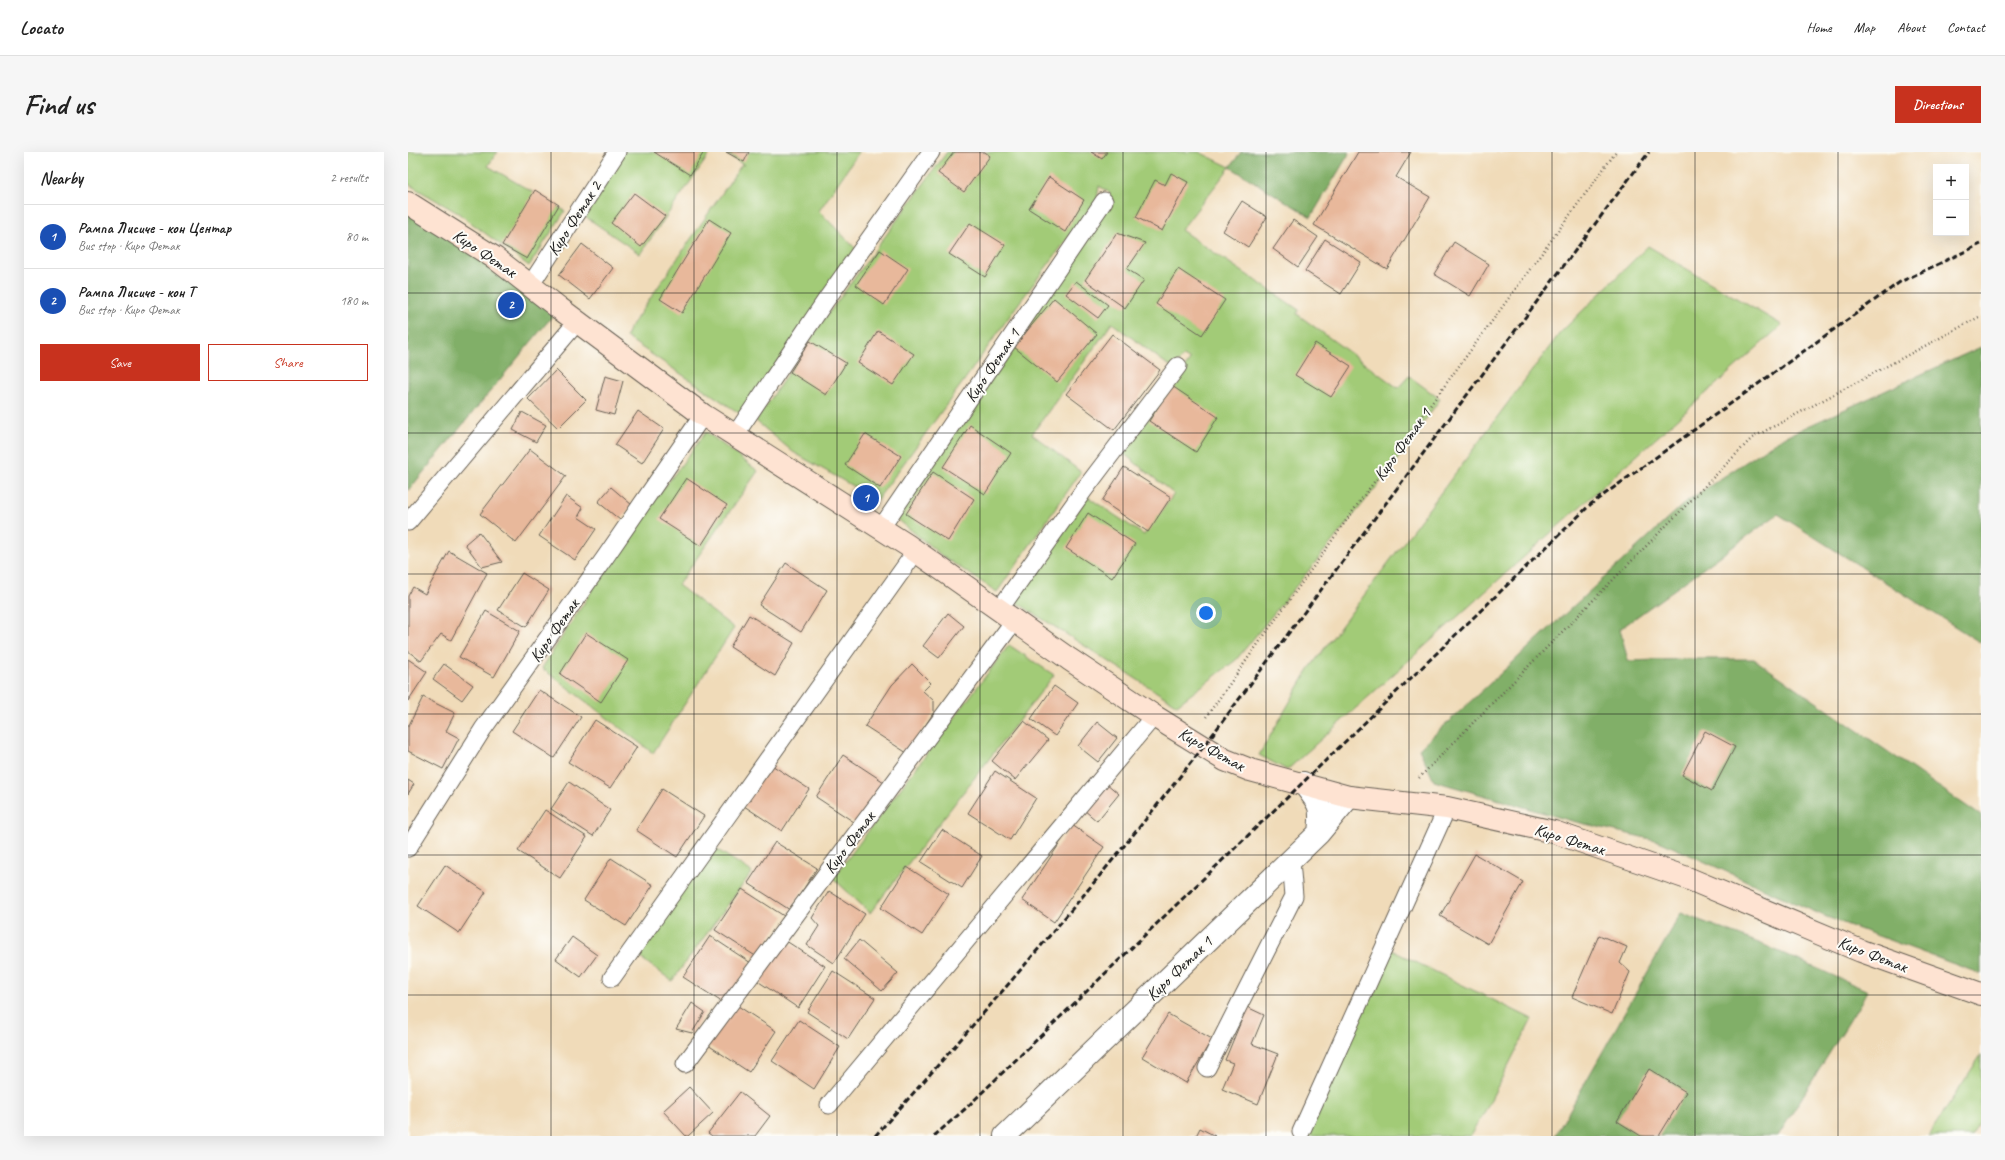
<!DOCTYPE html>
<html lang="en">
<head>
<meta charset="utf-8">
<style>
  :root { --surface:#fff; --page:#f6f6f6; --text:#222; --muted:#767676; --line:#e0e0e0; --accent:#c8321e }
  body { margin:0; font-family:Caveat,sans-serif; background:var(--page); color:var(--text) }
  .controls { position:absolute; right:12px; top:12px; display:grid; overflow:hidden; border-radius:0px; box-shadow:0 4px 16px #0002 }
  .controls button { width:36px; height:36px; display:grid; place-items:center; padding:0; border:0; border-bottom:1px solid var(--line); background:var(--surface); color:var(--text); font:20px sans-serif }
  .you { position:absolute; left:798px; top:461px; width:14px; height:14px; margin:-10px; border:3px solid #fff; border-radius:50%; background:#1a73e8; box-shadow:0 0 0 6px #1a73e833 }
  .badge { display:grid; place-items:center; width:26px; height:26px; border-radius:50%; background:var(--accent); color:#fff; font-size:13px; font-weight:700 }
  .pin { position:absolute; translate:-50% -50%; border:2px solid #fff; box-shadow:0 1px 4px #0006 }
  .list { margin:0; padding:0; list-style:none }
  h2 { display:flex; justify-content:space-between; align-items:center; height:52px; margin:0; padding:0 16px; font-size:17px }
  h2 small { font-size:13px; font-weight:400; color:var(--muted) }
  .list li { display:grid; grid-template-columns:26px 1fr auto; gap:12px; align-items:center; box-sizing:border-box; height:64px; padding:0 16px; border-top:1px solid var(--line) }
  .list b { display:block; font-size:15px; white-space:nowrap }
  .list p { margin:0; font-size:13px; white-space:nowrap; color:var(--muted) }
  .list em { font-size:13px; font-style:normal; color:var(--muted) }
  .actions { display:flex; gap:8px; padding:12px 16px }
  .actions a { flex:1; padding:9px 0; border:1px solid var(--accent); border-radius:0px; text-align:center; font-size:14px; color:var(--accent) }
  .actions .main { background:var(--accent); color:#fff }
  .map { position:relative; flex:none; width:1573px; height:984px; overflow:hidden; border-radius:0px }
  header { display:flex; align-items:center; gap:24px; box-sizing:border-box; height:56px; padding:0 20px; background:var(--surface); border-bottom:1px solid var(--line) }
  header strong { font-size:19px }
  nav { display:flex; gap:22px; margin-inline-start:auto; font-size:14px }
  .intro { display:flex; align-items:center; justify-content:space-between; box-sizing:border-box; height:96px; padding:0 24px }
  h1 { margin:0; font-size:28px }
  .button { padding:10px 18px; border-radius:0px; background:var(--accent); color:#fff; font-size:14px; font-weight:700 }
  main { display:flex; gap:24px; padding:0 24px }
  aside { flex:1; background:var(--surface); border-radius:0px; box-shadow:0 4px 16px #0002 }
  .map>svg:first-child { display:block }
  .green { fill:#a2cb77; stroke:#5f744a }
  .forest { fill:#81af68; stroke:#4e6642 }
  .building { fill:#e8b89b }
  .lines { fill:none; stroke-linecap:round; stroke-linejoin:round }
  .lane-casing { stroke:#665f53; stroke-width:19 }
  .street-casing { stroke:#665f53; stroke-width:24 }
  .secondary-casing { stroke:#665f53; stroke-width:24 }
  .path { stroke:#665f53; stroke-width:2.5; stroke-dasharray:1 3; stroke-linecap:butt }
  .lane { stroke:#fff; stroke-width:17 }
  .street { stroke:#fff; stroke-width:22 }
  .secondary { stroke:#fee3d2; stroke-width:22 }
  .rail { stroke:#1c1c1c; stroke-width:3; stroke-dasharray:6 3; stroke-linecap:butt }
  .grid { fill:none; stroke:#1c1c1c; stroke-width:1; stroke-opacity:0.55 }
  .labels { text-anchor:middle; stroke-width:4; stroke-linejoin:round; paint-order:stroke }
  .street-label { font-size:17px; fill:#1c1c1c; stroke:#fdfcf7 }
</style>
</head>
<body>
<header>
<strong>Locato</strong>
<nav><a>Home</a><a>Map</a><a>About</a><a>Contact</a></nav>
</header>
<div class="intro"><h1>Find us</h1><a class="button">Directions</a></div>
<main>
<aside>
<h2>Nearby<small>2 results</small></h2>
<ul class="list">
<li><span class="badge" style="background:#1a4fb4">1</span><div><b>Рампа Лисиче - кон Центар</b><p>Bus stop · Киро Фетак</p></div><em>80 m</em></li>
<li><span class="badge" style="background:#1a4fb4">2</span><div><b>Рампа Лисиче - кон Т</b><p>Bus stop · Киро Фетак</p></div><em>180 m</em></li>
</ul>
<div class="actions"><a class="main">Save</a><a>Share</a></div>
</aside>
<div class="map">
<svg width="1573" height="984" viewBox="0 0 1573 984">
  <rect width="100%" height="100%" fill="#fdfcf7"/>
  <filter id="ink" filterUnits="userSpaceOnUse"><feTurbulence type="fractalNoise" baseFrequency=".025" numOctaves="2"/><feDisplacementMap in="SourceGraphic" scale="8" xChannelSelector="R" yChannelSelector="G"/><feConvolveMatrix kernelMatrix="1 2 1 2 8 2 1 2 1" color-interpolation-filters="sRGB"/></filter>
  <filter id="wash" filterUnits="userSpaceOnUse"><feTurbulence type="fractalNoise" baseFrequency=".012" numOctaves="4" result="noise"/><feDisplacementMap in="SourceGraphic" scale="16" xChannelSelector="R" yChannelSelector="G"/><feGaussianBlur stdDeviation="0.9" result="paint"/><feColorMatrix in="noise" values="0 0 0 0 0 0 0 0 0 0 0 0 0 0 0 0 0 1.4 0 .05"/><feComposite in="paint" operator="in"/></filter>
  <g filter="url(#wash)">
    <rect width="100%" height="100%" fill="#f0dbb9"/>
    <path class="green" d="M0,0H89L80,14L157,59L121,114L50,61L0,32Z
      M214,0H303L232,102L172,61Z
      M316,0H451L411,59L449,98L334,263L218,185L220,179L334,12L337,14Z
      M539,0H791L822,15L773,78L891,158L889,162L990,236L1001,224L1032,247L979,322L828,508L769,553L608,450L615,435L680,345L736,383L766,342L715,301L782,208L776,204L764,216L704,171L624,282L673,320L589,440L533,403L481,360L699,57L702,41L691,34L689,48L608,155L555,230L469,348L385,300L348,269L415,169Z
      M1240,94L1374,173L879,618L851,603L901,517L1152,181Z
      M298,280L350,319L270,433L326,476L245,601L134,516L214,392Z
      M601,493L646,523L462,761L425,726Z
      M302,693L344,720L264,829L226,801Z
      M977,795L1124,867L1076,961L1062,984H902L893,980Z
      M1573,903V969L1563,984H1520Z"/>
    <path class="forest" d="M833,0H942L903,65L822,15Z
      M0,51L151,156L0,339Z
      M1573,195V491L1370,362L1212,477L1220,509L1280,507H1346L1573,664V822L1416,764L1251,689L1164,669L1026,629L1011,597L1279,349L1374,286Z
      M1273,761L1356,793L1460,839L1370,984H1147Z"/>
    <g id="blocks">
      <path class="building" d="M246,0H296L282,23Z
        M318,0H341L336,10Z
        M546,0H577L582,4L556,40L530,21Z
        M683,0H699L694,7Z
        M950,0H1003L988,25L1022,45L979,117L906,73Z
        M763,21L780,30L754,79L728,65L747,28L757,33Z
        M641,25L676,48L657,80L621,57Z
        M127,38L151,53L119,107L94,93Z
        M226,41L257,64L233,95L203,71Z
        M834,49L859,65L840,95L815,79Z
        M301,67L323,81L274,161L252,147Z
        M885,68L910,85L890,115L865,97Z
        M562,71L597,93L577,125L541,102Z
        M709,81L737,91L719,117L736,128L717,156L677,128Z
        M917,87L953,110L933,142L897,119Z
        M1046,90L1081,112L1062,144L1026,122Z
        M174,92L205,116L182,147L151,123Z
        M472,98L500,117L476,153L448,133Z
        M770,117L817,148L794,183L748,152Z
        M668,129L700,153L690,166L658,142Z
        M646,146L689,182L649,230L606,195Z
        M470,179L506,202L485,233L450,211Z
        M704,182L752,218L706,278L658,242Z
        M402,189L438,211L418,243L382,220Z
        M907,191L943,214L923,245L887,223Z
        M148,218L178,248L150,276L120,247Z
        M197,224L215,229L206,263L188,258Z
        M764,234L810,265L788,300L741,269Z
        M230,259L256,277L234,311L207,293Z
        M114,260L138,273L128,290L105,278Z
        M562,273L603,301L577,342L535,315Z
        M457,282L493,304L472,336L437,313Z
        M122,297L158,324L108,391L72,362Z
        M716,315L763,345L740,380L694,349Z
        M525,320L566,347L540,389L498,362Z
        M278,326L319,353L293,394L251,367Z
        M203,335L224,353L212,368L190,350Z
        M158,344L175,356L170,365L188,377L167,408L131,384Z
        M680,361L727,392L704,426L658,396Z
        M71,380L94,410L74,415L57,392Z
        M41,399L79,421L43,488L33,482L13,509L0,499V444L5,435L17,442Z
        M378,411L419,438L393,480L351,453Z
        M114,421L141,438L118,475L90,458Z
        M78,459L112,479L86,525L51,505Z
        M540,461L556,474L531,506L515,494Z
        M341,463L386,491L367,524L322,495Z
        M178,481L220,508L193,550L152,522Z
        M0,507L19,520L0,549Z
        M36,512L65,533L54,548L25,527Z
        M504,512L523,531L515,539L526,549V560L499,601L457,574L484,533Z
        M646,534L670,551L647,584L623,567Z
        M131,538L173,565L146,606L104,579Z
        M15,545L47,561L38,579L51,586L35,617L0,599V575Z
        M187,568L229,595L202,636L160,610Z
        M616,569L640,588L607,628L584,609Z
        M689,570L709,586L690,610L670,594Z
        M1297,579L1327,595L1304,639L1274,623Z
        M435,603L476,630L449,672L408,645Z
        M359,610L401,637L374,679L333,652Z
        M587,619L628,646L602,688L560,661Z
        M0,628L6,632L0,642Z
        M161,630L202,658L185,684L143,657Z
        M698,631L711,642L689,669L676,658Z
        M254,637L296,664L269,705L228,678Z
        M137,658L179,685L152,726L110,699Z
        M664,673L696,695L646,770L614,748Z
        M534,678L574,704L554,736L513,710Z
        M367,690L409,716L382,758L340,731Z
        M1067,702L1115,730L1080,792L1032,764Z
        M203,706L245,733L218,774L176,748Z
        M37,713L78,740L51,781L10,754Z
        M499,715L541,742L514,783L473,756Z
        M334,737L376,764L349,805L307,778Z
        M421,739L457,762L426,811L399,793L411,774L404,766Z
        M1191,783L1219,795L1212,811L1222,820L1204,862L1164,845Z
        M302,784L343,811L317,852L275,825Z
        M164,785L189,803L173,825L148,807Z
        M375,787L417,814L390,856L348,828Z
        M451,788L490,821L474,839L436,807Z
        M425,819L467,846L440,887L399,860Z
        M284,851L297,860L284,881L268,877Z
        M327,852L368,879L341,920L300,893Z
        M839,855L856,863L844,892L870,902L850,952L814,937L825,911L817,908Z
        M760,862L804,887L778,931L734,905Z
        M391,868L432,895L406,937L364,909Z
        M1241,917L1278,940L1251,984H1233L1209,969Z
        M281,935L305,961L280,984H278L255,959Z
        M332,940L362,964L347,984H304L300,981Z
        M792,976L807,984H788Z"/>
    </g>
  </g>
  <g filter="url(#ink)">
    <use href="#blocks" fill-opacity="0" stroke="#665f53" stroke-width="1"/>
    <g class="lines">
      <g class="lane-casing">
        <path id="lane" d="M123,132L209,0
          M327,283L418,148L523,0
          M0,370L169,170
          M473,376L696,49
          M591,458L676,338L770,214
          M0,696L75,577L196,407L295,263
          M204,826L508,399
          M277,912L606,469
          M799,916L886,744L883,709
          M421,953L746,564
          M893,980L1039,656"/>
      </g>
      <g class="street-casing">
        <path id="street" d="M895,631C912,653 914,653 911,681
          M597,984L911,681L941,645"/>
      </g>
      <g class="secondary-casing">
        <path id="secondary" d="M0,51L87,106L151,156L295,263L499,393L661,507L746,564L817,608L842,618L941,645L1039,656L1146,680L1279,726L1453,799L1573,842"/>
      </g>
      <path class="path" d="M798,565L955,345L1208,0
        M1011,626L1344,286L1573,164"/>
      <use href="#lane" class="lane"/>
      <use href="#street" class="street"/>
      <use href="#secondary" class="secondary"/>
      <path class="rail" d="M467,984C581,857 691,728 796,594L1241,0
        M526,984L557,957L1183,352L1492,130L1573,92"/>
    </g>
  </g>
  <path class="grid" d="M143,0V984M286,0V984M429,0V984M572,0V984M715,0V984M858,0V984M1001,0V984M1144,0V984M1287,0V984M1430,0V984M0,141H1573M0,281H1573M0,422H1573M0,562H1573M0,703H1573M0,843H1573"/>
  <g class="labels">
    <g class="street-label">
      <text transform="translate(166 66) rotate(-57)" y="6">Киро Фетак 2</text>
      <text transform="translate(77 101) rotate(34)" y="6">Киро Фетак</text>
      <text transform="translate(584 213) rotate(-56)" y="6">Киро Фетак 1</text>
      <text transform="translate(994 292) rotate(-54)" y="6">Киро Фетак 1</text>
      <text transform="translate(146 478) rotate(-55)" y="6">Киро Фетак</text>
      <text transform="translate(804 597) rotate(29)" y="6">Киро Фетак</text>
      <text transform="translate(1162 687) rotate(17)" y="6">Киро Фетак</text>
      <text transform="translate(441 690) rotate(-53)" y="6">Киро Фетак</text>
      <text transform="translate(1465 802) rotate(21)" y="6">Киро Фетак</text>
      <text transform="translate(771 816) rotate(-44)" y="6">Киро Фетак 1</text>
    </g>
  </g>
</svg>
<div class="controls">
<button>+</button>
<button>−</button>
</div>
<div class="you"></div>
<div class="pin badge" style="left:458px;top:346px;background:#1a4fb4">1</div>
<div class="pin badge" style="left:103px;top:153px;background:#1a4fb4">2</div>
</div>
</main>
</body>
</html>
